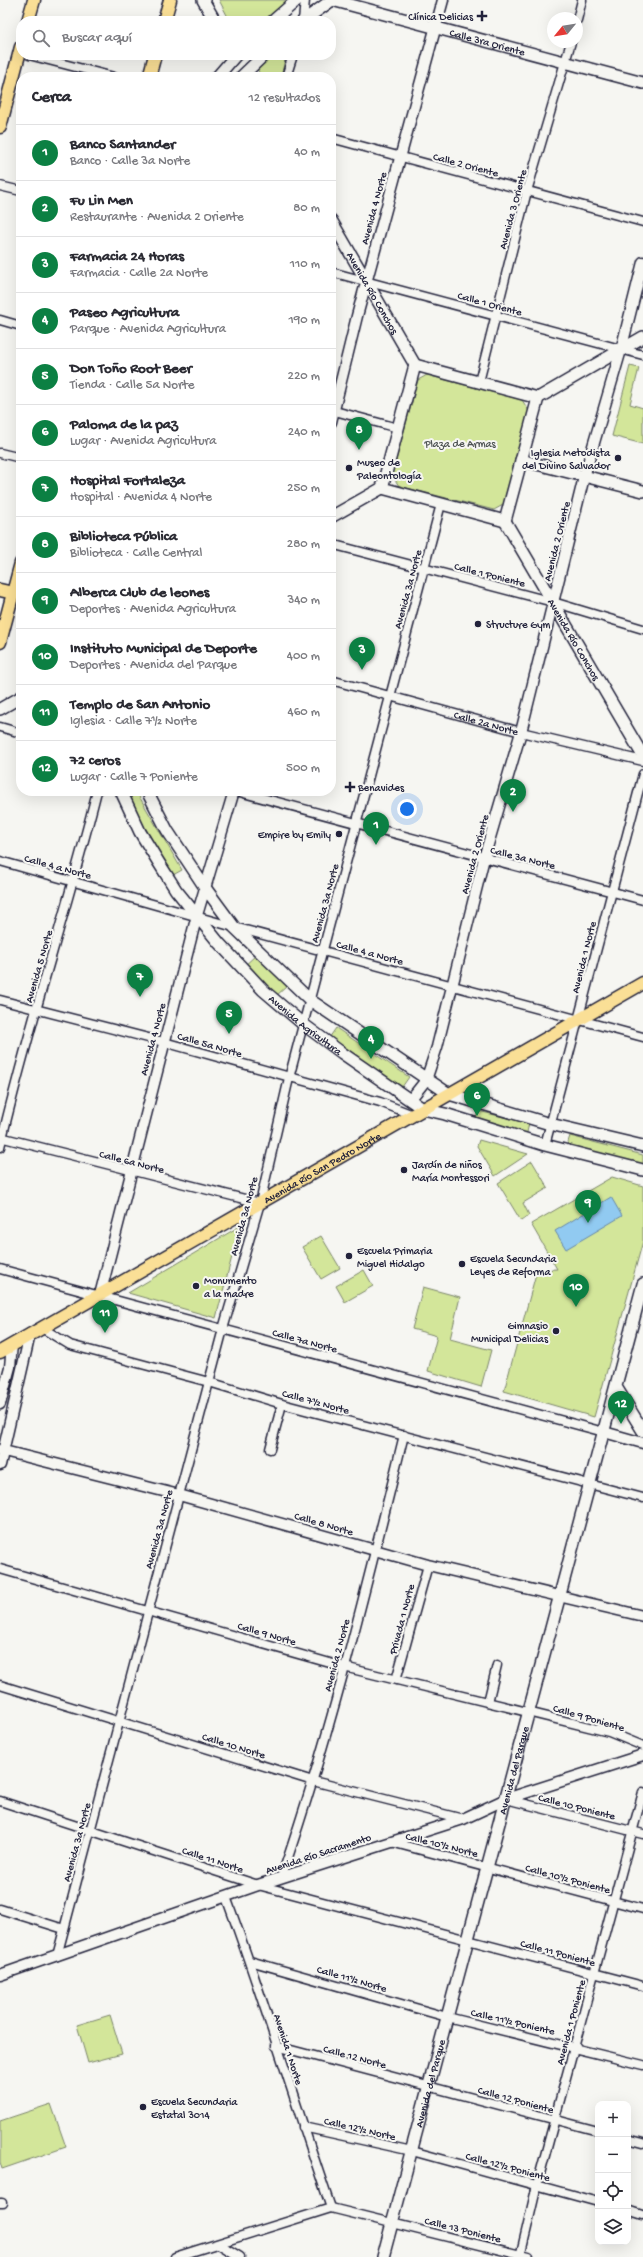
<!DOCTYPE html>
<html lang="es">
<head>
<meta charset="utf-8">
<style>
  :root { --surface:#fff; --page:#f7f7f7; --text:#2b2b33; --muted:#7c7c81; --line:#e1e1e2; --accent:#0b8043 }
  body { margin:0; font-family:"Gochi Hand",sans-serif; background:var(--page); color:var(--text) }
  .controls { position:absolute; right:12px; bottom:12px; display:grid; overflow:hidden; border-radius:8px; box-shadow:0 4px 16px #0002 }
  .controls button { width:36px; height:36px; display:grid; place-items:center; padding:0; border:0; border-bottom:1px solid var(--line); background:var(--surface); color:var(--text); font:20px sans-serif }
  .compass { position:absolute; left:547px; top:12px; width:36px; height:36px; border-radius:50%; background:var(--surface); box-shadow:0 4px 16px #0002; rotate:240deg }
  .you { position:absolute; left:407px; top:809px; width:14px; height:14px; margin:-10px; border:3px solid #fff; border-radius:50%; background:#1a73e8; box-shadow:0 0 0 6px #1a73e833 }
  .badge { display:grid; place-items:center; width:26px; height:26px; border-radius:50%; background:var(--accent); color:#fff; font-size:13px; font-weight:700 }
  .pin { position:absolute; translate:-50% -33px; filter:drop-shadow(0 1px 2px #0008) }
  .pin::after { content:''; position:absolute; top:21px; width:14px; height:12px; background:inherit; clip-path:polygon(0 0,100% 0,50% 100%) }
  .list { margin:0; padding:0; list-style:none }
  h2 { display:flex; justify-content:space-between; align-items:center; height:52px; margin:0; padding:0 16px; font-size:17px }
  h2 small { font-size:13px; font-weight:400; color:var(--muted) }
  .list li { display:grid; grid-template-columns:26px 1fr auto; gap:12px; align-items:center; box-sizing:border-box; height:56px; padding:0 16px; border-top:1px solid var(--line) }
  .list b { display:block; font-size:15px; white-space:nowrap }
  .list p { margin:0; font-size:13px; white-space:nowrap; color:var(--muted) }
  .list em { font-size:13px; font-style:normal; color:var(--muted) }
  .icon { flex:none; width:22px; height:22px; fill:none; stroke:currentColor; stroke-width:2; stroke-linecap:round; stroke-linejoin:round }
  .map { position:relative; flex:none; width:643px; height:2257px; overflow:hidden }
  .search { position:absolute; background:var(--surface); box-shadow:0 4px 16px #0002; left:16px; top:16px; width:320px; height:44px; display:flex; align-items:center; gap:10px; box-sizing:border-box; padding:0 14px; border-radius:16px; color:var(--muted); font-size:15px }
  .panel { position:absolute; background:var(--surface); box-shadow:0 4px 16px #0002; left:16px; top:72px; width:320px; height:724px; border-radius:16px }
  .map>svg:first-child { display:block }
  .green { fill:#d3e69a; stroke:#7a846a }
  .water { fill:#91caf1; stroke:#6587a8 }
  .lines { fill:none; stroke-linecap:round; stroke-linejoin:round }
  .minor-casing { stroke:#22223b; stroke-width:11 }
  .tertiary-casing { stroke:#22223b; stroke-width:13 }
  .secondary-casing { stroke:#22223b; stroke-width:14 }
  .primary-casing { stroke:#22223b; stroke-width:15 }
  .minor { stroke:#f6f6f2; stroke-width:8 }
  .tertiary { stroke:#f6f6f2; stroke-width:10 }
  .secondary { stroke:#f6f6f2; stroke-width:11 }
  .primary { stroke:#fadf96; stroke-width:12 }
  .poi-dot { fill:#22223b; stroke:#f6f6f2; stroke-width:1.5 }
  .labels { text-anchor:middle; stroke-width:4; stroke-linejoin:round; paint-order:stroke }
  .poi-label { font-size:11px; fill:#22223b; stroke:#f6f6f2; text-anchor:start }
  .street-label { font-size:11px; fill:#22223b; stroke:#f6f6f2 }
  .park-label { font-size:11px; fill:#4e5353; stroke:#f6f6f2 }
</style>
</head>
<body>
<div class="map">
<svg width="643" height="2257" viewBox="0 0 643 2257">
  <rect width="100%" height="100%" fill="#f6f6f2"/>
  <filter id="ink" filterUnits="userSpaceOnUse"><feTurbulence type="fractalNoise" baseFrequency=".025" numOctaves="2"/><feDisplacementMap in="SourceGraphic" scale="8" xChannelSelector="R" yChannelSelector="G"/><feConvolveMatrix kernelMatrix="1 2 1 2 8 2 1 2 1" color-interpolation-filters="sRGB"/></filter>
  <g filter="url(#ink)">
    <path class="green" d="M219,0H283L289,1L267,21H230Z
      M274,55H286L281,77H262L257,69Z
      M630,366L639,368L630,404L643,408V444L612,436Z
      M427,375L522,400L529,411L503,505L494,510L399,486L392,475L418,380Z
      M133,791H136L182,870L173,875L126,795Z
      M257,954L287,986L276,996L242,968Z
      M336,1028L409,1077L402,1087L330,1039L327,1041Z
      M478,1111L529,1123L526,1137L474,1125Z
      M570,1136L643,1155V1165L567,1145Z
      M479,1140L528,1154L495,1176L477,1146Z
      M532,1161L548,1188L523,1203L529,1215L521,1221L498,1183Z
      M612,1177L643,1186V1241L594,1417L504,1391L537,1270L557,1269L531,1224Z
      M240,1226L216,1318L128,1293Z
      M321,1236L340,1268L321,1279L302,1247Z
      M364,1270L373,1286L345,1302L336,1286Z
      M423,1287L460,1297L450,1339L491,1350L481,1387L428,1371L437,1336L412,1329Z
      M110,2015L122,2054L88,2063L77,2025Z
      M51,2104L66,2147L2,2169L0,2162V2121Z"/>
    <path class="water" d="M611,1197L622,1216L566,1249L555,1231Z"/>
    <g class="lines">
      <g class="minor-casing">
        <g id="minor">
          <path d="M577,20L582,0"/>
          <path d="M303,21L305,0"/>
          <path d="M29,55L114,77"/>
          <path d="M286,77L293,55"/>
          <path d="M331,138L643,222"/>
          <path d="M0,186L21,191"/>
          <path d="M331,272L643,355"/>
          <path d="M0,320L21,326"/>
          <path d="M479,382L527,191L571,42"/>
          <path d="M331,410L398,428"/>
          <path d="M0,453L21,458"/>
          <path d="M331,544L553,602L643,629"/>
          <path id="s1" d="M331,680L521,732L643,761"/>
          <path d="M0,727L21,733"/>
          <path d="M236,791L643,900"/>
          <path d="M0,861L234,927L643,1037"/>
          <path d="M0,1000L164,1042L380,1102L413,1115"/>
          <path d="M0,1137L260,1203"/>
          <path d="M545,1145L643,774"/>
          <path d="M0,1147C28,1027 67,910 97,791"/>
          <path d="M0,1269L604,1432"/>
          <path d="M42,1328L70,1345L209,1382L282,1404L643,1498"/>
          <path d="M270,1449L282,1404"/>
          <path d="M0,1569L344,1667L609,1732L643,1746"/>
          <path d="M396,1680L428,1565"/>
          <path d="M0,1685L313,1781L463,1819"/>
          <path d="M488,1702L497,1665"/>
          <path d="M506,1799L643,1834"/>
          <path d="M0,1801L258,1885L643,1986"/>
          <path d="M391,1842L643,1909"/>
          <path d="M281,1878C331,1734 367,1584 404,1435"/>
          <path d="M226,1897C264,1999 295,2104 331,2208"/>
          <path d="M0,1909L64,1929"/>
          <path d="M57,1956L223,1329L260,1203L289,1078L441,504"/>
          <path d="M250,1961L447,2017L643,2065"/>
          <path d="M276,2046L598,2131"/>
          <path d="M303,2127L412,2151L598,2202"/>
          <path d="M628,2139L643,2143"/>
          <path d="M0,2203H2"/>
          <path d="M331,2208L529,2257"/>
          <path d="M628,2210L643,2215"/>
          <path d="M219,2244L240,2257"/>
          <path d="M175,2257L331,2208"/>
          <path d="M520,2257L537,2185L643,1792"/>
        </g>
      </g>
      <g class="tertiary-casing">
        <path id="tertiary" d="M331,422L357,316L443,0
          M410,1100L426,1080L437,1047L484,858L521,732L584,477L621,350L643,262
          M100,1295L197,915L234,791
          M0,1404L10,1367L12,1345
          M604,1432L643,1443
          M0,1450L179,1495L428,1565L643,1616
          M0,1465L30,1334
          M0,1975L258,1885L463,1819L506,1799L643,1755"/>
      </g>
      <g class="secondary-casing">
        <g id="secondary">
          <path d="M203,0L215,21"/>
          <path id="s2" d="M332,0L643,83"/>
          <path d="M273,21L297,0"/>
          <path d="M303,21L332,0"/>
          <path d="M217,77L236,55"/>
          <path d="M241,77L264,55"/>
          <path id="s3" d="M331,220L415,365"/>
          <path d="M415,365L538,398L505,521L382,488Z"/>
          <path d="M538,398L643,337"/>
          <path d="M521,460L643,491"/>
          <path d="M331,517L382,488"/>
          <path id="s4" d="M505,521L643,756"/>
          <path d="M0,709L21,697"/>
          <path id="s5" d="M121,791L140,832L159,863L176,890L219,943L263,990L303,1024L342,1053L423,1109L445,1114L545,1145L643,1170"/>
          <path d="M147,791L167,830L206,889L234,927L310,1000L449,1094L550,1124L643,1146"/>
          <path d="M616,1387L643,1431"/>
          <path id="s6" d="M383,2257L643,1284"/>
        </g>
      </g>
      <g class="primary-casing">
        <g id="primary">
          <path d="M28,21L34,0"/>
          <path d="M164,21L170,0"/>
          <path d="M149,77L155,55"/>
          <path d="M0,127L21,47"/>
          <path d="M0,590L13,593"/>
          <path d="M0,642L21,563"/>
          <path id="s7" d="M0,1352L643,983"/>
        </g>
      </g>
      <use href="#minor" class="minor"/>
      <use href="#tertiary" class="tertiary"/>
      <use href="#secondary" class="secondary"/>
      <use href="#primary" class="primary"/>
    </g>
  </g>
  <g class="poi-dot">
    <path d="M480 10h4v4h4v4h-4v4h-4v-4h-4v-4h4z"/>
    <circle cx="618" cy="458" r="4"/>
    <circle cx="349" cy="468" r="4"/>
    <circle cx="478" cy="624" r="4"/>
    <path d="M348 781h4v4h4v4h-4v4h-4v-4h-4v-4h4z"/>
    <circle cx="339" cy="834" r="4"/>
    <circle cx="404" cy="1170" r="4"/>
    <circle cx="349" cy="1256" r="4"/>
    <circle cx="462" cy="1264" r="4"/>
    <circle cx="196" cy="1286" r="4"/>
    <circle cx="556" cy="1331" r="4"/>
    <circle cx="143" cy="2107" r="4"/>
  </g>
  <g class="labels">
    <g class="poi-label">
      <text x="473" y="20" text-anchor="end">Clínica Delicias</text>
      <text x="610" y="456" text-anchor="end">Iglesia Metodista<tspan x="610" dy="13">del Divino Salvador</tspan></text>
      <text x="357" y="466">Museo de<tspan x="357" dy="13">Paleontología</tspan></text>
      <text x="486" y="628">Structure Gym</text>
      <text x="358" y="791">Benavides</text>
      <text x="331" y="838" text-anchor="end">Empire by Emily</text>
      <text x="412" y="1168">Jardín de niños<tspan x="412" dy="13">María Montessori</tspan></text>
      <text x="357" y="1254">Escuela Primaria<tspan x="357" dy="13">Miguel Hidalgo</tspan></text>
      <text x="470" y="1262">Escuela Secundaria<tspan x="470" dy="13">Leyes de Reforma</tspan></text>
      <text x="204" y="1284">Monumento<tspan x="204" dy="13">a la madre</tspan></text>
      <text x="548" y="1329" text-anchor="end">Gimnasio<tspan x="548" dy="13">Municipal Delicias</tspan></text>
      <text x="151" y="2105">Escuela Secundaria<tspan x="151" dy="13">Estatal 3014</tspan></text>
    </g>
    <g class="street-label">
      <text dy="4" stroke="none"><textPath href="#s2" startOffset="161">Calle 3ra Oriente</textPath></text>
      <text transform="translate(466 164) rotate(15)" y="4">Calle 2 Oriente</text>
      <text transform="translate(373 208) rotate(-75)" y="4">Avenida 4 Norte</text>
      <text transform="translate(512 209) rotate(-75)" y="4">Avenida 3 Oriente</text>
      <text dy="4" stroke="none"><textPath href="#s3" startOffset="84">Avenida Río Conchos</textPath></text>
      <text transform="translate(490 303) rotate(15)" y="4">Calle 1 Oriente</text>
      <text transform="translate(556 541) rotate(-76)" y="4">Avenida 2 Oriente</text>
      <text transform="translate(490 574) rotate(14)" y="4">Calle 1 Poniente</text>
      <text transform="translate(407 589) rotate(-75)" y="4">Avenida 3a Norte</text>
      <text dy="4" stroke="none"><textPath href="#s4" startOffset="137">Avenida Río Conchos</textPath></text>
      <text dy="4" stroke="none"><textPath href="#s1" startOffset="161">Calle 2a Norte</textPath></text>
      <text transform="translate(474 854) rotate(-75)" y="4">Avenida 2 Oriente</text>
      <text transform="translate(523 857) rotate(14)" y="4">Calle 3a Norte</text>
      <text transform="translate(58 866) rotate(15)" y="4">Calle 4 a Norte</text>
      <text transform="translate(324 903) rotate(-75)" y="4">Avenida 3a Norte</text>
      <text transform="translate(370 952) rotate(15)" y="4">Calle 4 a Norte</text>
      <text transform="translate(583 957) rotate(-76)" y="4">Avenida 1 Norte</text>
      <text transform="translate(38 966) rotate(-74)" y="4">Avenida 5 Norte</text>
      <text dy="4" stroke="none"><textPath href="#s5" startOffset="301">Avenida Agricultura</textPath></text>
      <text transform="translate(152 1039) rotate(-75)" y="4">Avenida 4 Norte</text>
      <text transform="translate(210 1044) rotate(16)" y="4">Calle 5a Norte</text>
      <text transform="translate(132 1161) rotate(14)" y="4">Calle 6a Norte</text>
      <text dy="4" stroke="none"><textPath href="#s7" startOffset="371">Avenida Río San Pedro Norte</textPath></text>
      <text transform="translate(243 1216) rotate(-75)" y="4">Avenida 3a Norte</text>
      <text transform="translate(305 1340) rotate(15)" y="4">Calle 7a Norte</text>
      <text transform="translate(316 1401) rotate(15)" y="4">Calle 7½ Norte</text>
      <text transform="translate(324 1523) rotate(16)" y="4">Calle 8 Norte</text>
      <text transform="translate(158 1529) rotate(-75)" y="4">Avenida 3a Norte</text>
      <text transform="translate(401 1619) rotate(-75)" y="4">Privada 1 Norte</text>
      <text transform="translate(267 1633) rotate(16)" y="4">Calle 9 Norte</text>
      <text transform="translate(336 1655) rotate(-75)" y="4">Avenida 2 Norte</text>
      <text transform="translate(589 1717) rotate(16)" y="4">Calle 9 Poniente</text>
      <text transform="translate(234 1745) rotate(17)" y="4">Calle 10 Norte</text>
      <text dy="4" stroke="none"><textPath href="#s6" startOffset="504">Avenida del Parque</textPath></text>
      <text transform="translate(577 1806) rotate(14)" y="4">Calle 10 Poniente</text>
      <text transform="translate(76 1842) rotate(-75)" y="4">Avenida 3a Norte</text>
      <text transform="translate(442 1844) rotate(14)" y="4">Calle 10½ Norte</text>
      <text transform="translate(318 1853) rotate(-18)" y="4">Avenida Río Sacramento</text>
      <text transform="translate(213 1859) rotate(18)" y="4">Calle 11 Norte</text>
      <text transform="translate(568 1878) rotate(15)" y="4">Calle 10½ Poniente</text>
      <text transform="translate(558 1952) rotate(15)" y="4">Calle 11 Poniente</text>
      <text transform="translate(352 1978) rotate(16)" y="4">Calle 11½ Norte</text>
      <text transform="translate(513 2021) rotate(13)" y="4">Calle 11½ Poniente</text>
      <text transform="translate(570 2022) rotate(-75)" y="4">Avenida 1 Poniente</text>
      <text transform="translate(289 2049) rotate(72)" y="4">Avenida 1 Norte</text>
      <text transform="translate(355 2056) rotate(15)" y="4">Calle 12 Norte</text>
      <text dy="4" stroke="none"><textPath href="#s6" startOffset="180">Avenida del Parque</textPath></text>
      <text transform="translate(516 2099) rotate(15)" y="4">Calle 12 Poniente</text>
      <text transform="translate(360 2128) rotate(13)" y="4">Calle 12½ Norte</text>
      <text transform="translate(508 2166) rotate(15)" y="4">Calle 12½ Poniente</text>
      <text transform="translate(463 2229) rotate(14)" y="4">Calle 13 Poniente</text>
    </g>
    <g class="park-label">
      <text x="460" y="447">Plaza de Armas</text>
    </g>
  </g>
</svg>
<div class="controls">
<button>+</button>
<button>−</button>
<button><svg class="icon" aria-label="locate" viewBox="0 0 24 24"><circle cx="12" cy="12" r="6"/><path d="M12 2v4M12 18v4M2 12h4M18 12h4"/></svg></button>
<button><svg class="icon" aria-label="layers" viewBox="0 0 24 24"><path d="M12 4l9 5-9 5-9-5zM3 14l9 5 9-5"/></svg></button>
</div>
<svg class="compass" viewBox="-18 -18 36 36"><path d="M0-13l5 13h-10z" fill="#e53935"/><path d="M0 13l5-13h-10z" fill="#7c7c81"/></svg>
<div class="you"></div>
<div class="pin badge" style="left:376px;top:845px">1</div>
<div class="pin badge" style="left:513px;top:812px">2</div>
<div class="pin badge" style="left:362px;top:670px">3</div>
<div class="pin badge" style="left:371px;top:1059px">4</div>
<div class="pin badge" style="left:229px;top:1034px">5</div>
<div class="pin badge" style="left:477px;top:1116px">6</div>
<div class="pin badge" style="left:140px;top:997px">7</div>
<div class="pin badge" style="left:359px;top:450px">8</div>
<div class="pin badge" style="left:588px;top:1223px">9</div>
<div class="pin badge" style="left:576px;top:1307px">10</div>
<div class="pin badge" style="left:105px;top:1333px">11</div>
<div class="pin badge" style="left:621px;top:1424px">12</div>
<div class="search"><svg class="icon" aria-label="search" viewBox="0 0 24 24"><circle cx="10" cy="10" r="6"/><path d="M15 15l6 6"/></svg>Buscar aquí</div>
<section class="panel">
<h2>Cerca<small>12 resultados</small></h2>
<ul class="list">
<li><span class="badge">1</span><div><b>Banco Santander</b><p>Banco · Calle 3a Norte</p></div><em>40 m</em></li>
<li><span class="badge">2</span><div><b>Fu Lin Men</b><p>Restaurante · Avenida 2 Oriente</p></div><em>80 m</em></li>
<li><span class="badge">3</span><div><b>Farmacia 24 Horas</b><p>Farmacia · Calle 2a Norte</p></div><em>110 m</em></li>
<li><span class="badge">4</span><div><b>Paseo Agricultura</b><p>Parque · Avenida Agricultura</p></div><em>190 m</em></li>
<li><span class="badge">5</span><div><b>Don Toño Root Beer</b><p>Tienda · Calle 5a Norte</p></div><em>220 m</em></li>
<li><span class="badge">6</span><div><b>Paloma de la paz</b><p>Lugar · Avenida Agricultura</p></div><em>240 m</em></li>
<li><span class="badge">7</span><div><b>Hospital Fortaleza</b><p>Hospital · Avenida 4 Norte</p></div><em>250 m</em></li>
<li><span class="badge">8</span><div><b>Biblioteca Pública</b><p>Biblioteca · Calle Central</p></div><em>280 m</em></li>
<li><span class="badge">9</span><div><b>Alberca Club de leones</b><p>Deportes · Avenida Agricultura</p></div><em>340 m</em></li>
<li><span class="badge">10</span><div><b>Instituto Municipal de Deporte</b><p>Deportes · Avenida del Parque</p></div><em>400 m</em></li>
<li><span class="badge">11</span><div><b>Templo de San Antonio</b><p>Iglesia · Calle 7½ Norte</p></div><em>460 m</em></li>
<li><span class="badge">12</span><div><b>72 ceros</b><p>Lugar · Calle 7 Poniente</p></div><em>500 m</em></li>
</ul>
</section>
</div>
</body>
</html>
